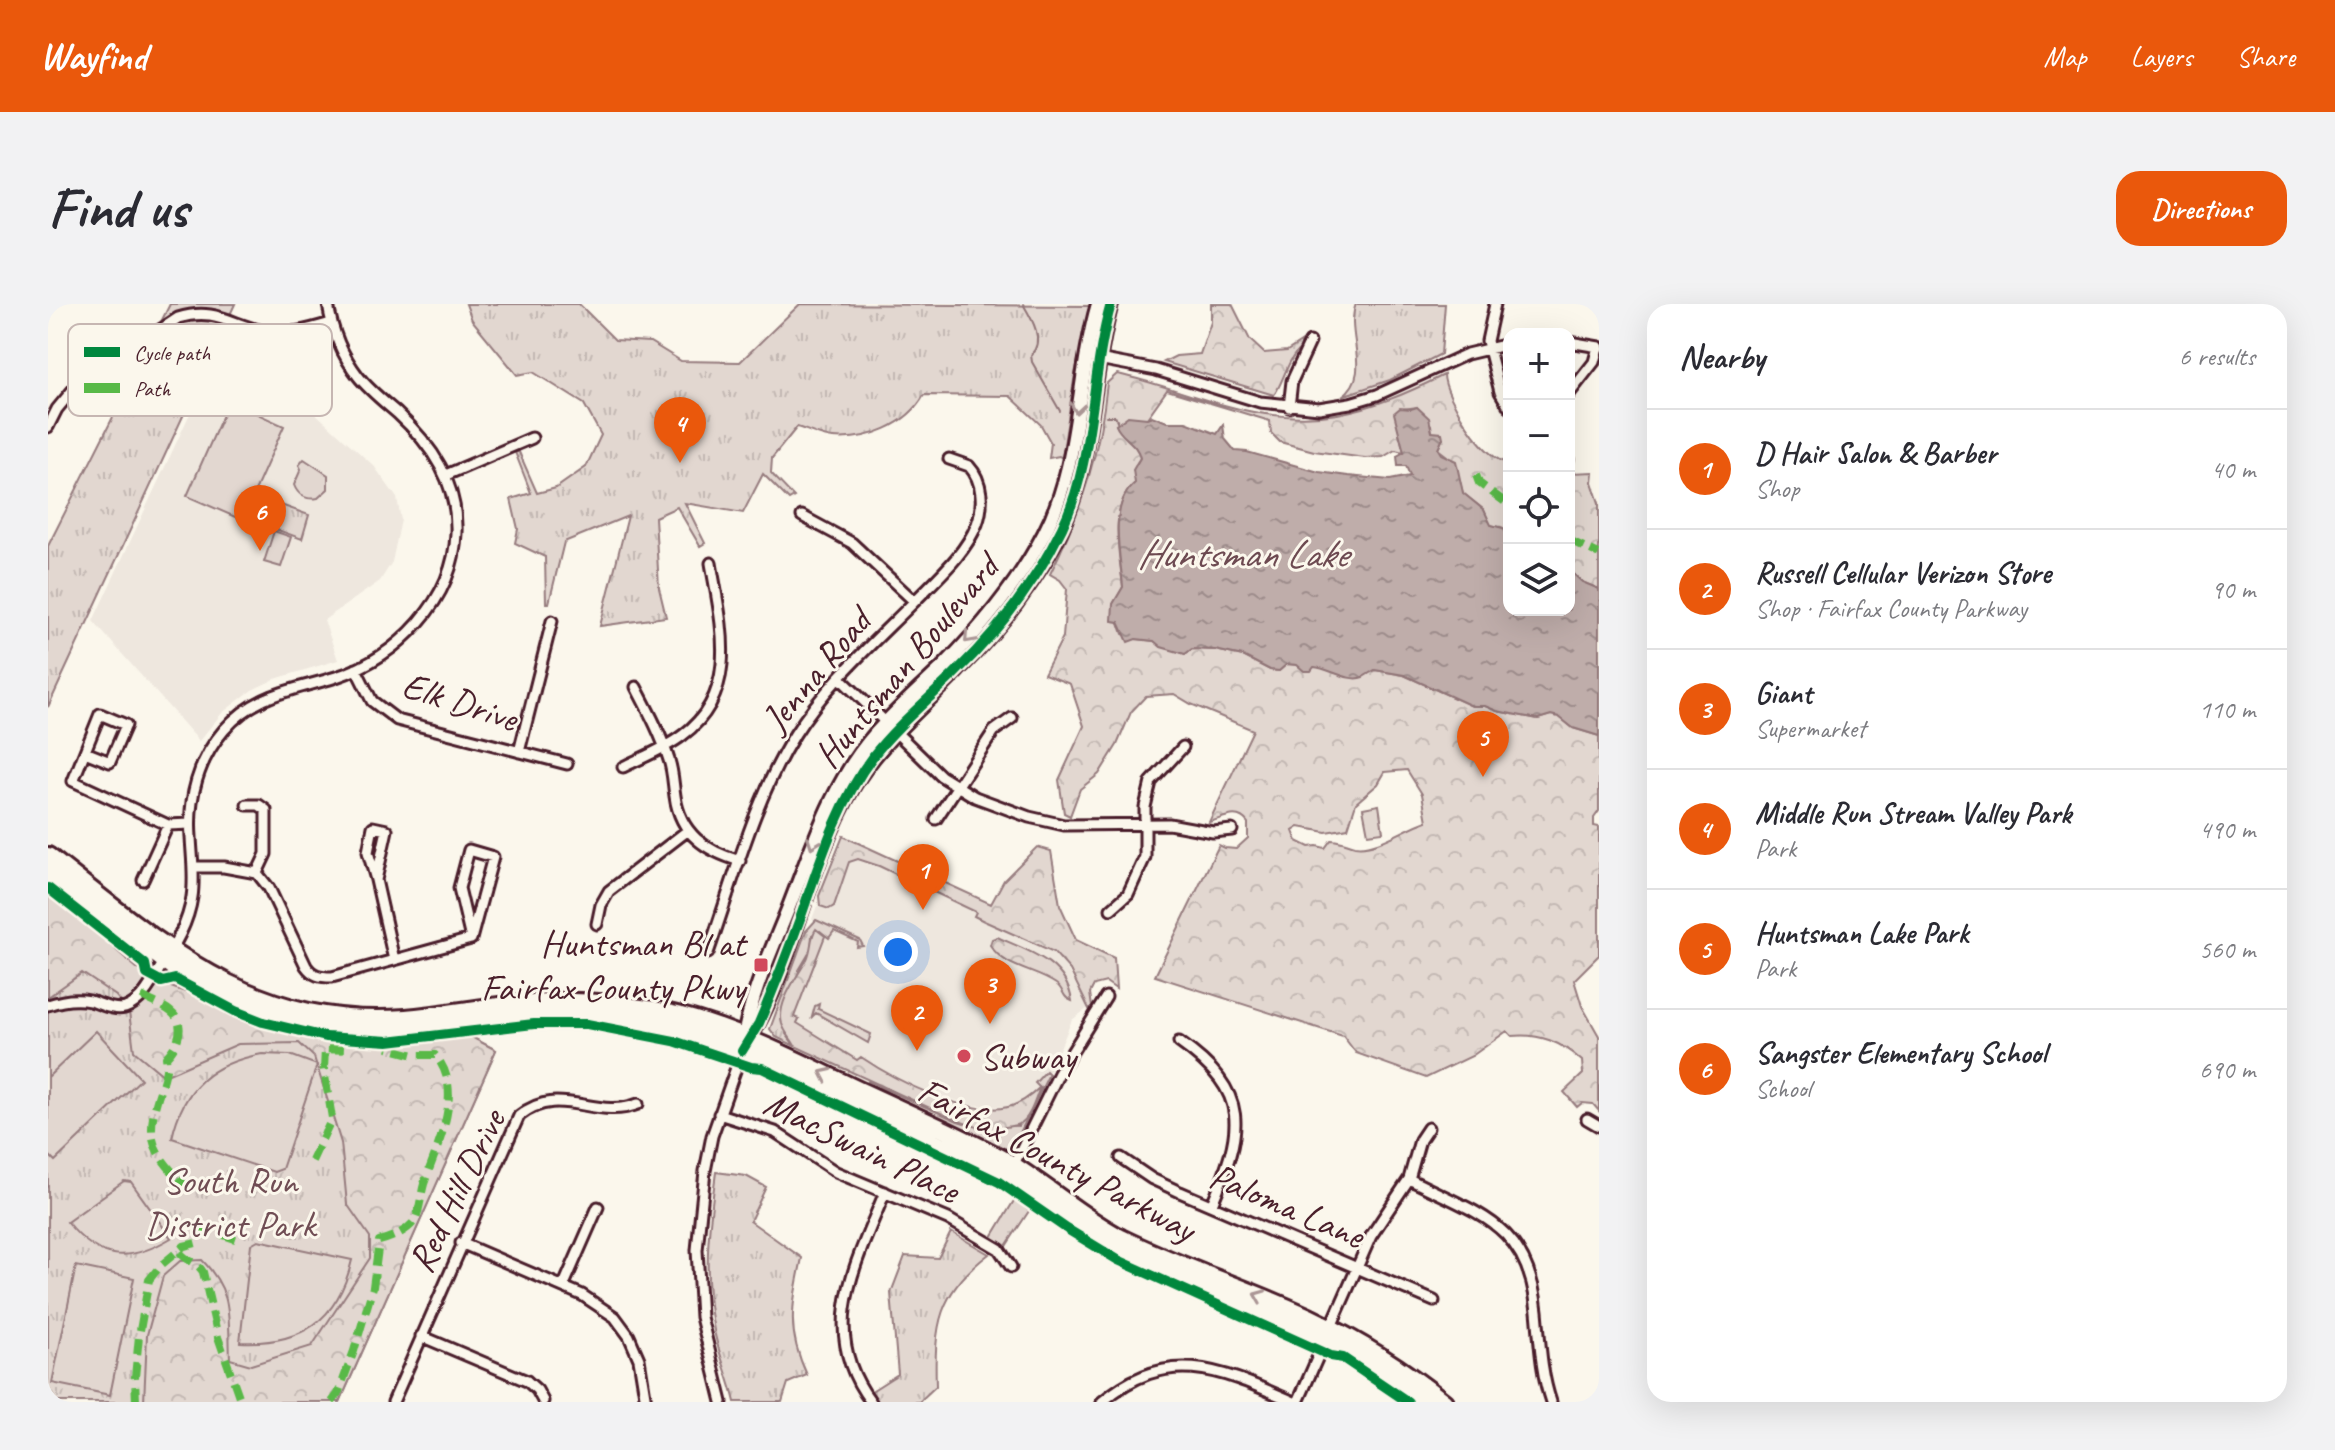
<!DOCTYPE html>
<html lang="en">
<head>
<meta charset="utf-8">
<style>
  :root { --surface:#fff; --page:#f2f2f3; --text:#2b2b33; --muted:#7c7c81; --line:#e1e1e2; --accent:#ea580c }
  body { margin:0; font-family:Caveat,sans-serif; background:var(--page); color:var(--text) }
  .controls { position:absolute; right:24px; top:24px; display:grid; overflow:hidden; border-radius:16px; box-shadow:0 8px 32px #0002 }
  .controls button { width:72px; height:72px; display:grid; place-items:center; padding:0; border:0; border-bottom:2px solid var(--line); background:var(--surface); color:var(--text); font:40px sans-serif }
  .you { position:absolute; left:850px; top:648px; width:28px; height:28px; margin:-20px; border:6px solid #fff; border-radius:50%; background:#1a73e8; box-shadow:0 0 0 12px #1a73e833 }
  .badge { display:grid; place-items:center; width:52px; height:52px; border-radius:50%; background:var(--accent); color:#fff; font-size:26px; font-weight:700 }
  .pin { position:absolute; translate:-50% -66px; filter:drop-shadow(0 2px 4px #0008) }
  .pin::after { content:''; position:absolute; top:42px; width:28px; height:24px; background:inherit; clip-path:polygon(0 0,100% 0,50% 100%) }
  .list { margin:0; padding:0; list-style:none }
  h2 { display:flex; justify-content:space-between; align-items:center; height:104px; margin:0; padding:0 32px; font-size:34px }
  h2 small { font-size:26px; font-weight:400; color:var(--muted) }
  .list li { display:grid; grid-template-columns:52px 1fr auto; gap:24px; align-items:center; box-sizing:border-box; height:120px; padding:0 32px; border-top:2px solid var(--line) }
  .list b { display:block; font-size:30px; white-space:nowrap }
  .list p { margin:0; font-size:26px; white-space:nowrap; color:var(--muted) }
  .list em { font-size:26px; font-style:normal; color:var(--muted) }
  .icon { flex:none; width:44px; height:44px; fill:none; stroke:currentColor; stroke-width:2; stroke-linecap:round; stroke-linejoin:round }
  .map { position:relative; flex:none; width:1551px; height:1098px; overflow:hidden; border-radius:24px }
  header { display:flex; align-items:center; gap:48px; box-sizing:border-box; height:112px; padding:0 40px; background:var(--accent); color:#fff }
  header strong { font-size:38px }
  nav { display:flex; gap:44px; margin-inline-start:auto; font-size:28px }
  .intro { display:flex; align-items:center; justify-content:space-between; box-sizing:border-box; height:192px; padding:0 48px }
  h1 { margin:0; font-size:56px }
  .button { padding:20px 36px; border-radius:24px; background:var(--accent); color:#fff; font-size:28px; font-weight:700 }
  main { display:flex; gap:48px; padding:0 48px }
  aside { flex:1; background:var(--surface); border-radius:24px; box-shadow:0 8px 32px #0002 }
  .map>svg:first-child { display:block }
  .built { fill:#eee7de }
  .grass { fill:url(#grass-tufts); stroke:#967b7e; stroke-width:2 }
  .forest { fill:url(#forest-crowns); stroke:#967b7e; stroke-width:2; fill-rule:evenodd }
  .pitch { fill:#e2d7d0; stroke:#967b7e; stroke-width:2 }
  .water { fill:url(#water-ripples); stroke:#907477; stroke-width:2 }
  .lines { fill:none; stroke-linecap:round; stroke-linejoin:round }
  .stream { stroke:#907477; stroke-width:2 }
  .street-casing { stroke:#4a1f2b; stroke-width:15 }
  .secondary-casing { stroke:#4a1f2b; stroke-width:18 }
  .highway-casing { stroke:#4a1f2b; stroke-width:22 }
  .street { stroke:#fbf7ec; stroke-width:9 }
  .secondary { stroke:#fbf7ec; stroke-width:12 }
  .highway { stroke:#fbf7ec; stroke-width:16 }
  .quiet { stroke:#58b947; stroke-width:8; stroke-dasharray:16 8; stroke-linecap:butt }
  .cycleway-casing { stroke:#fbf7ec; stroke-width:15 }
  .cycleway { stroke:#00873e; stroke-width:10 }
  .oneway { stroke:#ab9695 }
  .poi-dot { fill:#d1495b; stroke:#fbf7ec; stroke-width:3 }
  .labels { text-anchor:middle; stroke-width:6; stroke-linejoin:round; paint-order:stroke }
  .street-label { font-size:38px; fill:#4a1f2b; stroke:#fbf7ec }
  .poi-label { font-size:38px; fill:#4a1f2b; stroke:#fbf7ec; text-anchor:end }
  .park-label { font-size:38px; fill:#704d54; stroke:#fbf7ec }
  .water-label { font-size:40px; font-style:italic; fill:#6d4a51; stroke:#fbf7ec }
  .key { fill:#fbf7ec; stroke:#c6b6b2; stroke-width:2 }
  .key-label { font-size:22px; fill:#4a1f2b }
</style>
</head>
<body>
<header>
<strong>Wayfind</strong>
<nav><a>Map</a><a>Layers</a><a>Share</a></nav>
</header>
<div class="intro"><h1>Find us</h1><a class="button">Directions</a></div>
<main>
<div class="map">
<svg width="1551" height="1098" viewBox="0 0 1551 1098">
  <defs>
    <pattern id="grass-tufts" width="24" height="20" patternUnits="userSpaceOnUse" patternTransform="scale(2)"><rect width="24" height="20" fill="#e2d7d0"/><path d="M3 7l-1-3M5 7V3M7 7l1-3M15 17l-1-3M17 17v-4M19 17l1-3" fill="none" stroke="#c3b8b3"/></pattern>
    <pattern id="forest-crowns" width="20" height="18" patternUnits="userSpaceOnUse" patternTransform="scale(2)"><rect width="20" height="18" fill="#e2d7d0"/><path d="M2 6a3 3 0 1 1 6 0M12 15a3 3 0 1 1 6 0" fill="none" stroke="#c3b8b3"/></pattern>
    <pattern id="water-ripples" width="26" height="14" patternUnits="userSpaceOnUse" patternTransform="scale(2)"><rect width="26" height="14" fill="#bfadaa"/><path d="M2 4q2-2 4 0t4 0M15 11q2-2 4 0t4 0" fill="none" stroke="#9d8c8b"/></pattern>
  </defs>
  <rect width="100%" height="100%" fill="#fbf7ec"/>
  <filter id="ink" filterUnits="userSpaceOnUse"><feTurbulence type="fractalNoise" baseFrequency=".0125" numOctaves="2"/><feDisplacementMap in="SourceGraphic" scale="16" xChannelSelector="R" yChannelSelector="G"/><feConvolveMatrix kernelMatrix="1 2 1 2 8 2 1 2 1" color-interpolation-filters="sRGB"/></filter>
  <g filter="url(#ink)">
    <path class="built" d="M166,58L247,91L326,162L349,194L353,216L344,258L332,277L276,316L290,356L227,375L204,386L174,409L151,437L45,317Z
      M808,555L831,562L928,608L927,612L999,644L1015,657L1040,704L1024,716L1002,767H996L988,779L992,783L990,785L967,801L958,803L921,801L868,783L825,763L813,753L810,756L748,719L746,713L777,632L764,615L769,602L781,605L801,558Z"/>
    <path class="grass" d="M122,0H187L0,403V242Z
      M418,0H531L567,36L602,38L633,57L692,58L752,0L1042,2L1027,70L1014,154L1011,152L1001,154L1003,139L993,121L962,92L876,91C860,121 819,137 785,134C773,133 760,126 749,123L724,154L723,169L746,193L741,196L715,170L695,209L637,199L657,239L652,242L629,203L607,213L611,284L618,313L552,322L580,212L516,238L501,299H498L497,253L467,239L470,225L463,195L483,189L467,148H471L489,189L508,184L538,163L553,131L536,100L485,68L469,71L424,16Z
      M1308,0H1397L1393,50L1342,76L1294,92C1326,70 1296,30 1308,0Z
      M219,196L261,211L254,235L211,219Z
      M0,577L91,666L120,682L229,720L306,732L369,734L412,727L448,746L292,1098H0Z
      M768,616L812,636L815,642L809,643L810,638L786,627L781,634L772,627L764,631L763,646L751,666L738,730L747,742L728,733L722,725L758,627Z
      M771,700L770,705L823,730L820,739L768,709L764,713L767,702Z
      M998,767L1001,770L967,839L957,845L948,842L860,800L819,777L910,817L970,822L984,802L992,784L987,779Z
      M668,868L698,872L718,883L702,917L754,954C744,1002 738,1026 759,1071L740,1079L734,1098H687C681,1072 669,1047 665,1021C655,969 661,920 668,868Z
      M967,895L981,907L958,942L944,933Z
      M903,928L941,950C890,989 886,1021 888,1082L871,1098H830L822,1088L850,1070L843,989L857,952L890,954Z"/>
    <path class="forest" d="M1163,0H1184L1202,36L1216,49L1239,47L1259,34L1253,40V44C1239,55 1237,75 1226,91L1116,58L1128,52L1152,50L1163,18Z
      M1069,70C1107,78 1139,91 1176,101C1264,126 1317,110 1396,71C1396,92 1438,159 1461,159V233L1455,224L1442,221L1436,206L1415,189L1408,164L1399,152L1390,145L1395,134L1384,128L1383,121L1369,103L1356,105L1351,129L1356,148L1347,146L1335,153L1317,154L1266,147L1232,138L1223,129L1222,117L1119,86L1099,114L1078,115L1068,121C1074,134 1090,139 1092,154L1088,160L1087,179C1059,204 1072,252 1075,283L1065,300L1075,330L1088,335L1106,337L1137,350L1144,345L1167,346L1195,352L1222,366L1231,367L1239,360L1274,363L1294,371L1317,370L1327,366L1356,371L1424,402H1437L1449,407L1490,415L1503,411L1512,413L1525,424L1551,432V507L1546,514V522L1551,523V651L1526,676L1534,702L1551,732V807L1545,800L1534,799L1529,803L1516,788L1535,770L1534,757C1513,738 1492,729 1464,732L1459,727L1424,752L1378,774L1308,749L1295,732L1107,672L1171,541L1177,544L1188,545L1200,534V519C1189,504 1175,515 1161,518L1205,426L1143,400L1126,390L1098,392L1083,408L1069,441L1051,470L1032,485L1022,512L1016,509L1011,476L1036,422L1022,380L996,370L1015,333L1019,285L1012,276L1002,270C1033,208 1052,148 1059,79ZM1359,466L1374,490L1379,517C1359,523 1328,546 1307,542C1299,540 1292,536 1283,536L1277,544L1269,542L1261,543L1249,537L1245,527L1251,523L1278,528L1300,524L1308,499L1330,480L1337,468Z
      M1521,139L1527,155L1523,169L1545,168L1544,178L1551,199V285L1534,278L1521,266Z
      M795,532L943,600L956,576L989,543L1003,547L1012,601L1028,636L1066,654L1068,685L1058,678L1046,681L1042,689L1044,703L1041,705L1022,666L1006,648L936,617L926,612L928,608L831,562L810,555L801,558L786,602L781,605L772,602L771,592Z
      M0,577L27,599L68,646L91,666L120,682L229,720L306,732L369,734L412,727L448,746L292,1098H96L99,1031L115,972L132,957L154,956C186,989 180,1012 182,1055L203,1061L264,1042L322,954V933L299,900L293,839L266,753L251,739L190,740L116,772L86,747L81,708L68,692L34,669L0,693Z
      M768,625L777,632L746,713L751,715L749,719L809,756L813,753C847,776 918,813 960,803C972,800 983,792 992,783C988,793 982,816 971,820C963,824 958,820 945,828L910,817L747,742C743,734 737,729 734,720C728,699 750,672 759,655C764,645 762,633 768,625Z
      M949,633C981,647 1018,658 1024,697C1014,694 1016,685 1008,680C986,665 957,665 942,641L944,635Z"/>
    <path class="pitch" d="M181,97L236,122L194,216L139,192Z
      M256,155L280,171V185L270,194C259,196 250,192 246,181L253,165L251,161Z
      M226,227L243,233L233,263L216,258Z
      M1331,501L1335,528L1320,530L1315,504Z
      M48,727L93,775L7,857L0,850V773Z
      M214,750L242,751L269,761L234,865L226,868L124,834C135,783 164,759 214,750Z
      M76,877L83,878L123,934C81,959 51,958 19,918Z
      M210,936L304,956C290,1016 254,1041 192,1038L203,940Z
      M28,962L86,974L62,1091L4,1079Z"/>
    <path class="water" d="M1369,103L1381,114L1384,128L1394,129L1395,134L1390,145L1393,150L1408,157L1415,189L1436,206L1443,221L1455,224L1461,233V306H1521V266L1534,278L1551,285V432L1525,424L1511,413L1503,411L1490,415L1449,407L1437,402H1424L1356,371L1327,366C1323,368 1319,371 1315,373C1301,379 1281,364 1266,363L1263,367H1256L1249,361L1239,360L1231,367L1222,366L1195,352L1167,346L1144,345L1137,350L1113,343L1106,337L1088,335L1080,338L1071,318L1064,317L1065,300L1075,283C1073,254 1059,202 1087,179L1085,166L1092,154C1090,139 1073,135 1068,121L1080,112L1099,114L1104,112L1119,118H1138L1169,130L1175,121L1177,135L1187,147L1199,148L1271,168L1300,172L1342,176L1362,172L1358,162H1350L1349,152L1356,148L1346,109L1352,104L1363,105Z"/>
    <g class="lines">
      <path class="stream" d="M975,0C984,15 997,36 983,51L984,58L1012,107
        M1058,112H1067L1070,119"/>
      <g class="street-casing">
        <path id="street" d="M1447,0L1439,37L1452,88L1461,103
          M1521,38L1551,43
          M1045,54L1108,66L1212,98L1271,104L1302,99L1329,91L1419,50L1461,40
          M1521,90L1546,58L1550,43
          M1241,103L1244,77L1262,38
          M0,123L9,105L29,81L130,14C170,2 185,23 221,28C243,31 262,25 283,19
          M398,171L484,134
          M754,212L804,239L866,297
          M308,365L324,397L349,416L519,460
          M792,374L893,472L927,493L981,513L1016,521L1121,520L1165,528L1184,526
          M588,383C600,406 613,430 621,456C625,468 625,479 627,492C632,530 658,547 692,557
          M37,448L62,458L78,421L52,410L25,477L120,521L142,520
          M471,448L504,317
          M575,463C595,453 617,445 635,431C693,388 673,319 663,259
          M199,501H211L218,506V550L209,569
          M888,515L946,427L964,414
          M146,563H176L209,569L221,584L258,662C265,672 272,673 284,673L423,635L445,553L421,546L411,584L423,635
          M95,576L120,521
          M328,576L320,548L325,523L339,526L328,576L346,656
          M1063,605L1080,590L1097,553V503L1103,478L1135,443
          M549,620L553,601L561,587L639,527
          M660,649C686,575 706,496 747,430C778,381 824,340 865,299C888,275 917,251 929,220C936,201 935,177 921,162L901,155
          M0,701C14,696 27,694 42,697C53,700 65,707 77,704C92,699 102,682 109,669C124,645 140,622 144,593C147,573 144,554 143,533C140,495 150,456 176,426C208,389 244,387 288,373C350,353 406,296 408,229C410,179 384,141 349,109C335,97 321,86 310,72C293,50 284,26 280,0
          M1131,738C1204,789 1195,826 1164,900
          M671,810L727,828L788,868L900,915L951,945L963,963
          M1539,815L1551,822
          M1073,854L1104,875L1132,888L1386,997
          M965,862L1011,769L1058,693
          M1361,875C1431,911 1480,919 1489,1007C1492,1038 1493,1069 1503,1098
          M413,939L534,991L567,1013L581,1032L591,1055L598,1098
          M515,983L550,903
          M373,1032L479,1077L489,1086L495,1097
          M345,1098L471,812C511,779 547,817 590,800
          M674,1098L653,1013L649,946L657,867L664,832L694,747
          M823,1098C769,1027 808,960 837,888
          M1054,1098C1121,1040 1175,1067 1246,1098
          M1250,1098L1323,932L1361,875L1372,836L1380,824"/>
      </g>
      <g class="secondary-casing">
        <path id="secondary" d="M695,740C701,695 722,650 739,608C764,545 782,481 828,429C849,405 874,383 897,361C935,322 971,278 996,230C1033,160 1028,76 1050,0
          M698,741C746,661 758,564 805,483C832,437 873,405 910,366C948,328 983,284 1008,236C1046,163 1041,78 1063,0"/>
      </g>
      <g class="highway-casing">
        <path id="highway" d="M0,552C113,640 203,726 358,714C396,711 433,703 471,700C526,695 581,699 633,712C698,729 757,761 817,789C862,810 909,830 953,854C995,878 1031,912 1073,934C1134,964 1199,984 1261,1013C1309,1036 1354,1064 1396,1098
          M0,569L138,673L176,694L246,718L298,727L340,729L475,713L543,712L611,721L684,743L944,866L1040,930L1076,950L1277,1036L1331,1068L1373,1098"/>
      </g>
      <use href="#street" class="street"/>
      <use href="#secondary" class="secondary"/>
      <use href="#highway" class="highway"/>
      <path class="quiet" d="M1428,171L1431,179L1461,201
        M1521,236L1551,250
        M94,692C103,698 115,701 123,708C139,721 130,741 118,753C120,766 115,778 111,790C95,839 107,849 140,885
        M264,857L284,814L276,766L277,745L299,746
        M132,948C138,958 148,956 155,968L170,1033L193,1098
        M88,1098L87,1073L91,1032L101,976L112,962L136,942L148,939L153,930L161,926L193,937
        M284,1098L290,1090L306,1047L325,983L331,937C343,934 360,927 367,916C372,906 373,890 376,880C389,841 418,787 387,751H366L339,744"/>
      <g class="cycleway-casing">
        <path id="cycleway" d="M0,584L97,660L99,670L114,678L127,675L187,707L215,718L278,733L340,737L486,720H539L626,737L703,763L714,764L951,878L1019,925L1070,956L1283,1052L1295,1054L1360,1098
          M694,747L711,719C726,684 740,648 753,612C772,557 790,499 825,452C848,422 879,397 906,370C949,328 988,278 1014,224C1047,155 1042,73 1063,0"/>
      </g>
      <use href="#cycleway" class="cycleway"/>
    </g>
    <defs><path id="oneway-chevron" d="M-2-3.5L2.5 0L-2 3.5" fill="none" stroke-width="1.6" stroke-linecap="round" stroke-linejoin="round" transform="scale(2)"/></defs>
    <g class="oneway">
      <use href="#oneway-chevron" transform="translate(1029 104) rotate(99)"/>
      <use href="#oneway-chevron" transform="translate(921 334) rotate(132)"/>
      <use href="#oneway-chevron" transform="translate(765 539) rotate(110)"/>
      <use href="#oneway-chevron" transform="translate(777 770) rotate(-155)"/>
      <use href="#oneway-chevron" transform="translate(1211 992) rotate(-158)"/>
    </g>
  </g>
  <g class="poi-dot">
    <rect x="705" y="653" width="16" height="16" rx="4"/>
    <circle cx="916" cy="752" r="8"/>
  </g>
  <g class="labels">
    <g class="street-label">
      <text transform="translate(858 357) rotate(-50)" y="13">Huntsman Boulevard</text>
      <text transform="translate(768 366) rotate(-50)" y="13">Jenna Road</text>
      <text transform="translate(412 397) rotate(18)" y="13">Elk Drive</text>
      <text transform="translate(814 842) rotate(26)" y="13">MacSwain Place</text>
      <text transform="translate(1009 855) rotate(28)" y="13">Fairfax County Parkway</text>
      <text transform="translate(408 887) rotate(-64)" y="13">Red Hill Drive</text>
      <text transform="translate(1239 901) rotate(23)" y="13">Paloma Lane</text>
    </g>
    <g class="poi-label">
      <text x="697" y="652">Huntsman Bl at<tspan x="697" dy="44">Fairfax County Pkwy</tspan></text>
      <text x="932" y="765" text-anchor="start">Subway</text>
    </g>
    <g class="park-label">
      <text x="182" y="889">South Run<tspan x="182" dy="44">District Park</tspan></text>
    </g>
    <g class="water-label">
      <text x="1194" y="263">Huntsman Lake</text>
    </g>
  </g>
  <rect x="20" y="20" width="264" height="92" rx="12" class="key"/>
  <rect x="36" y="43" width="36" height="10" fill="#00873e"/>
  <rect x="36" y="79" width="36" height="10" fill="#58b947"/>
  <g class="key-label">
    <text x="86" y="56">Cycle path</text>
    <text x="86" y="92">Path</text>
  </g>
</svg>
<div class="controls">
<button>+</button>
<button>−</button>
<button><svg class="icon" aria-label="locate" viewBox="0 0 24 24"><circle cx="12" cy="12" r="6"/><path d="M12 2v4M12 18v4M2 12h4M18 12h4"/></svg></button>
<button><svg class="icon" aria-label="layers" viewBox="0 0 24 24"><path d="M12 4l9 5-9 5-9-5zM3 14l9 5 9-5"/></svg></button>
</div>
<div class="you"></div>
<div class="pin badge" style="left:875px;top:606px">1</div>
<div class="pin badge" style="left:869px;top:747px">2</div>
<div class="pin badge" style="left:942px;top:720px">3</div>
<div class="pin badge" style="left:632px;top:159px">4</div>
<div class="pin badge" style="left:1435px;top:473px">5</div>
<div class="pin badge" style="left:212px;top:247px">6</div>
</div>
<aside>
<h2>Nearby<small>6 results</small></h2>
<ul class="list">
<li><span class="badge">1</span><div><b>D Hair Salon &amp; Barber</b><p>Shop</p></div><em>40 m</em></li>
<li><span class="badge">2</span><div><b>Russell Cellular Verizon Store</b><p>Shop · Fairfax County Parkway</p></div><em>90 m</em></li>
<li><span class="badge">3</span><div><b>Giant</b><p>Supermarket</p></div><em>110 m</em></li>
<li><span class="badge">4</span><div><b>Middle Run Stream Valley Park</b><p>Park</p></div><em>490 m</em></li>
<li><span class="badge">5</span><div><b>Huntsman Lake Park</b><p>Park</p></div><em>560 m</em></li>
<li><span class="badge">6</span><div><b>Sangster Elementary School</b><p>School</p></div><em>690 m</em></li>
</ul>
</aside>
</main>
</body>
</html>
